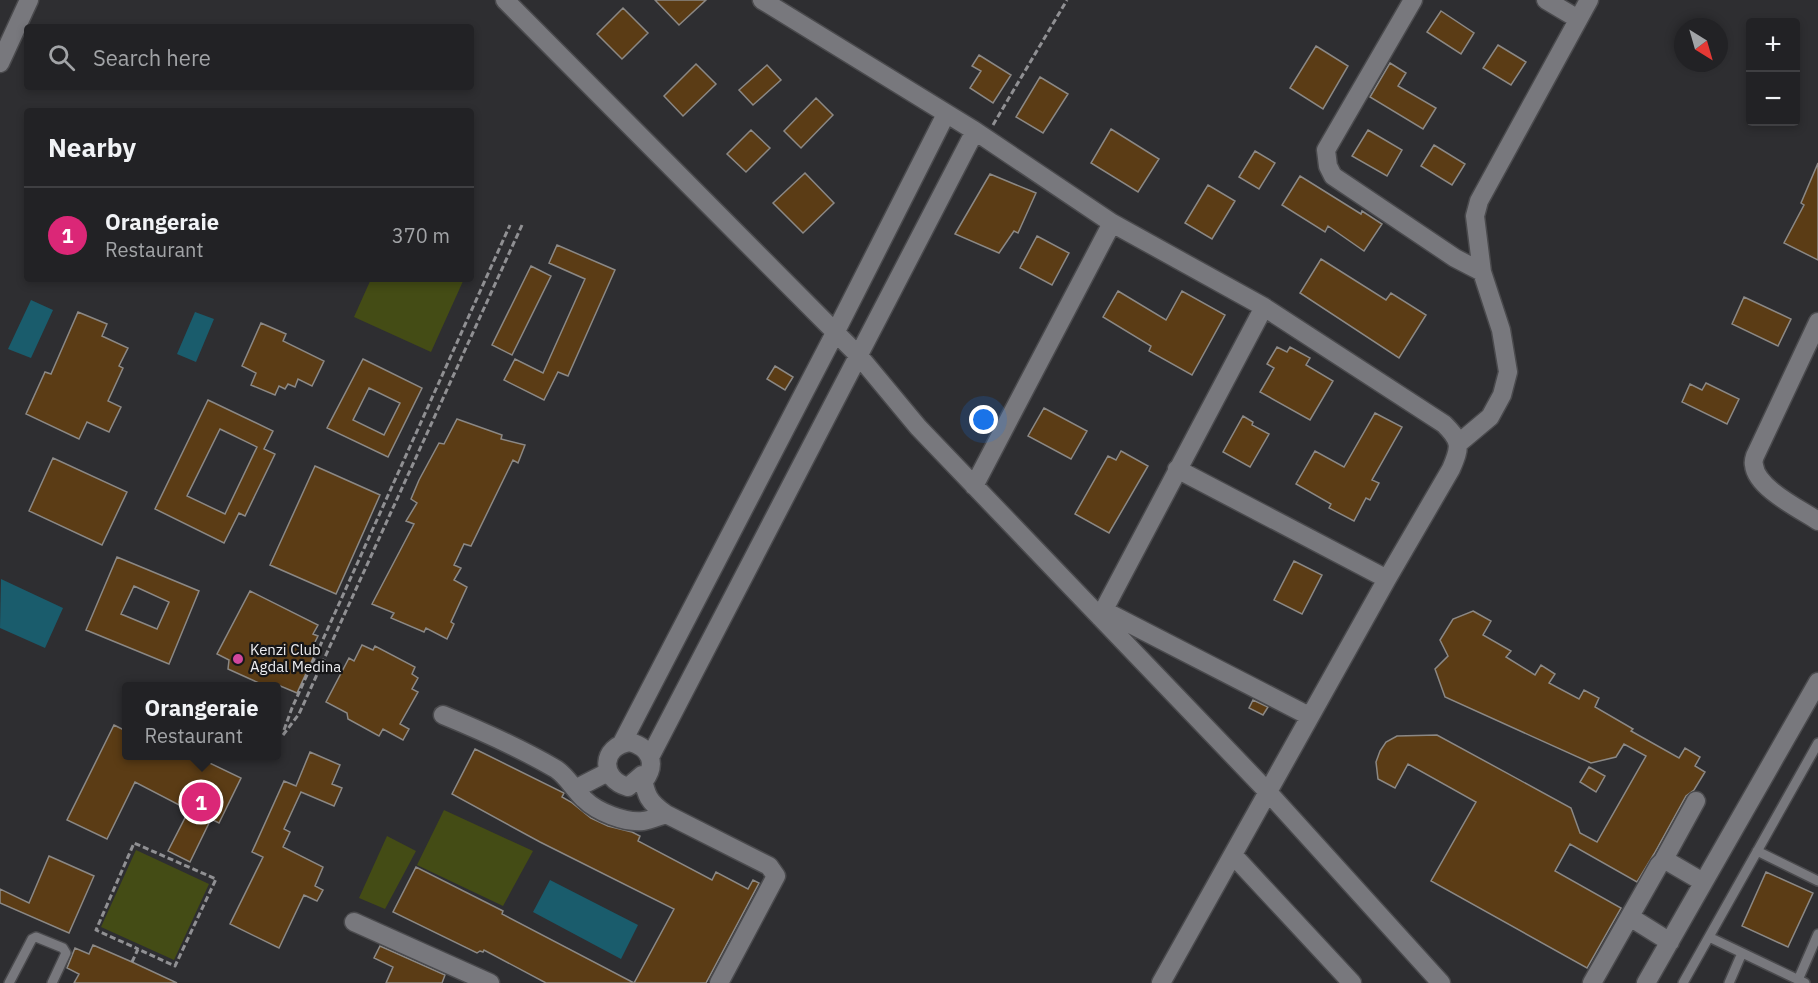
<!DOCTYPE html>
<html lang="en">
<head>
<meta charset="utf-8">
<style>
  :root { --surface:#222225; --page:#2e2f32; --text:#f1f3f6; --muted:#a2a4a7; --line:#3f3f42; --accent:#db2777 }
  body { margin:0; font-family:"IBM Plex Sans",sans-serif; background:var(--page); color:var(--text) }
  .controls { position:absolute; right:18px; top:18px; display:grid; overflow:hidden; border-radius:6px; box-shadow:0 3px 9px #0003 }
  .controls button { width:54px; height:54px; display:grid; place-items:center; padding:0; border:0; border-bottom:2px solid var(--line); background:var(--surface); color:var(--text); font:30px sans-serif }
  .compass { position:absolute; left:1674px; top:18px; width:54px; height:54px; border-radius:50%; background:var(--surface); box-shadow:0 3px 9px #0003; rotate:143deg }
  .you { position:absolute; left:984px; top:420px; width:21px; height:21px; margin:-15px; border:4px solid #fff; border-radius:50%; background:#1a73e8; box-shadow:0 0 0 9px #1a73e833 }
  .badge { display:grid; place-items:center; width:39px; height:39px; border-radius:50%; background:var(--accent); color:#fff; font-size:20px; font-weight:700 }
  .pin { position:absolute; translate:-50% -50%; border:3px solid #fff; box-shadow:0 2px 6px #0006 }
  .popup { position:absolute; left:122px; top:682px; width:159px; height:78px; box-sizing:border-box; display:grid; place-content:center; border-radius:6px; background:var(--surface); filter:drop-shadow(0 2px 4px #0005); font-size:20px; white-space:nowrap; color:var(--muted) }
  .popup b { font-size:22px; color:var(--text) }
  .popup::after { content:''; position:absolute; left:50%; top:100%; margin-left:-12px; border:12px solid transparent; border-top-color:var(--surface) }
  .list { margin:0; padding:0; list-style:none }
  h2 { display:flex; justify-content:space-between; align-items:center; height:78px; margin:0; padding:0 24px; font-size:26px }
  h2 small { font-size:20px; font-weight:400; color:var(--muted) }
  .list li { display:grid; grid-template-columns:39px 1fr auto; gap:18px; align-items:center; box-sizing:border-box; height:96px; padding:0 24px; border-top:2px solid var(--line) }
  .list b { display:block; font-size:22px; white-space:nowrap }
  .list p { margin:0; font-size:20px; white-space:nowrap; color:var(--muted) }
  .list em { font-size:20px; font-style:normal; color:var(--muted) }
  .icon { flex:none; width:33px; height:33px; fill:none; stroke:currentColor; stroke-width:2; stroke-linecap:round; stroke-linejoin:round }
  .map { position:relative; flex:none; width:1818px; height:983px; overflow:hidden }
  .search { position:absolute; background:var(--surface); box-shadow:0 3px 9px #0003; left:24px; top:24px; width:450px; height:66px; display:flex; align-items:center; gap:15px; box-sizing:border-box; padding:0 21px; border-radius:6px; color:var(--muted); font-size:22px }
  .panel { position:absolute; background:var(--surface); box-shadow:0 3px 9px #0003; left:24px; top:108px; width:450px; height:174px; border-radius:6px }
  .map>svg:first-child { display:block }
  .green { fill:#444c15 }
  .water { fill:#1a5c6c }
  .building { fill:#5b3c15; stroke:#8b8885; stroke-width:1.5; fill-rule:evenodd }
  .lines { fill:none; stroke-linecap:round; stroke-linejoin:round }
  .service-casing { stroke:#4a4a4d; stroke-width:12 }
  .minor-casing { stroke:#4a4a4d; stroke-width:21 }
  .path { stroke:#909093; stroke-width:3; stroke-dasharray:6 3; stroke-linecap:butt }
  .service { stroke:#78787d; stroke-width:9 }
  .minor { stroke:#78787d; stroke-width:18 }
  .hotel-dot { fill:#d1479c; stroke:#161618; stroke-width:2 }
  .labels { text-anchor:middle; stroke-width:4.5; stroke-linejoin:round; paint-order:stroke }
  .poi-label { font-size:15px; fill:#ededf0; stroke:#161618; text-anchor:start }
</style>
</head>
<body>
<div class="map">
<svg width="1818" height="983" viewBox="0 0 1818 983">
  <rect width="100%" height="100%" fill="#2e2e31"/>
  <path class="green" d="M371,279H464L431,352L354,317Z
    M444,810L533,851L503,906L417,865Z
    M387,836L416,851L385,909L359,898Z
    M136,850L209,884L174,960L101,927Z"/>
  <path class="water" d="M31,300L53,310L31,358L8,349Z
    M195,312L214,319L196,362L177,354Z
    M1,579L63,608L45,648L0,628Z
    M550,880L638,925L621,959L533,912Z"/>
  <path class="building" d="M655,0H706L679,25Z
    M623,8L648,33L622,59L597,34Z
    M1441,11L1474,33L1461,54L1427,32Z
    M1498,45L1526,62L1511,85L1483,68Z
    M1316,46L1348,66L1323,109L1290,88Z
    M979,55L1011,75L993,103L970,88L981,71L972,66Z
    M1390,63L1406,73L1398,86L1436,108L1423,129L1370,97Z
    M696,64L716,84L683,116L664,96Z
    M767,65L781,80L753,105L739,90Z
    M1040,77L1068,94L1043,133L1016,117Z
    M816,98L833,115L801,148L784,131Z
    M1111,129L1159,159L1138,192L1091,163Z
    M751,130L770,148L746,172L727,154Z
    M1368,130L1402,150L1387,176L1352,156Z
    M1434,145L1465,164L1452,185L1421,166Z
    M1255,151L1275,163L1259,189L1239,177Z
    M1818,163V260L1784,243L1804,205L1801,203Z
    M805,173L834,203L803,233L773,203Z
    M990,174L1036,193L1018,233L1014,231L999,253L955,234Z
    M1300,176L1361,214L1362,211L1382,224L1364,251L1328,226L1325,232L1282,205Z
    M1208,185L1235,201L1212,239L1185,223Z
    M1037,236L1069,253L1052,285L1020,268Z
    M557,245L615,270L568,376L558,372L544,400L504,380L515,359L543,373L585,279L549,263Z
    M1321,259L1386,300L1391,293L1426,315L1399,358L1300,293Z
    M531,266L551,276L512,355L492,345Z
    M1118,291L1166,320L1182,291L1225,315L1192,375L1149,351L1151,346L1103,317Z
    M1744,297L1791,319L1778,346L1732,324Z
    M78,312L107,324L102,336L128,348L119,366L123,368L108,401L121,407L109,432L87,422L79,439L26,414L45,372L51,374Z
    M261,323L286,334L283,341L324,361L312,386L298,379L295,387L288,384L285,389L279,386L275,395L251,385L256,373L242,366Z
    M1277,347L1287,352L1290,347L1310,358L1306,365L1333,381L1310,420L1260,392L1274,368L1267,364Z
    M363,359L422,388L388,457L327,428ZM369,388L400,403L384,435L353,420Z
    M775,366L793,377L785,390L767,379Z
    M1706,383L1739,399L1727,424L1682,402L1690,384L1702,390Z
    M208,400L273,431L264,449L275,454L245,516L239,513L224,543L155,509ZM220,429L257,447L225,514L187,496Z
    M1044,408L1087,431L1071,459L1028,436Z
    M1375,413L1402,427L1372,480L1379,483L1370,500L1366,498L1354,521L1329,508L1331,504L1296,484L1315,451L1344,467Z
    M1243,416L1253,422L1252,425L1269,434L1250,467L1223,452Z
    M457,419L502,435L501,439L525,445L518,463L513,460L471,546L464,544L454,565L461,568L454,580L467,587L451,622L454,624L447,639L426,628L424,632L391,618L394,613L372,604L414,524L406,521L417,503L411,499L419,480L439,443L444,444Z
    M1121,451L1148,466L1109,533L1075,514L1108,456L1116,460Z
    M53,458L127,492L102,545L29,511Z
    M315,466L380,495L336,594L270,565Z
    M117,557L199,591L169,664L86,630ZM134,586L169,602L157,629L121,614Z
    M1294,561L1322,575L1302,614L1274,600Z
    M250,591L318,625L313,634L318,636L310,652L314,656L297,693L278,685L276,690V687H268L228,669L229,660L217,654Z
    M1473,611L1491,621L1483,635L1511,651L1506,657L1535,675L1541,665L1555,674L1549,683L1579,699L1584,690L1599,698L1595,707L1633,729L1631,731L1679,758L1685,748L1700,757L1695,766L1705,772L1694,790L1686,796L1654,854L1637,882L1570,844L1555,871L1621,908L1587,968L1431,881L1476,802L1408,764L1395,788L1378,779L1376,762L1380,751L1386,742L1397,736L1437,735L1571,808L1580,833L1597,842L1646,756L1624,744L1616,757L1591,763L1445,697L1435,669L1448,656L1440,640L1453,619Z
    M362,645L373,650L375,646L415,667L412,674L418,678L412,689L418,692L400,724L409,729L403,740L383,729L379,736L348,719L347,713L326,702L349,658L354,661Z
    M1253,700L1268,707L1263,715L1249,708Z
    M114,725L126,731V756H195L241,778L219,823L211,819L190,862L168,851L189,810L135,782L107,839L67,820Z
    M475,749L564,793L562,797L571,802L591,818L608,826L632,832L640,836L638,841L712,880L716,872L748,889L753,880L759,883L706,983H546L484,950L483,952L480,951L477,953L393,912L416,867L503,911L502,914L634,983L674,909L540,842L452,794Z
    M310,752L340,765L332,784L342,788L334,806L301,792L284,829L290,832L283,847L323,867L315,886L323,890L317,901L304,895L279,948L230,924L263,857L252,852L284,781L296,786Z
    M1589,767L1605,776L1596,792L1580,782Z
    M49,856L94,876L69,933L0,903V889L29,903Z
    M1766,872L1813,893L1788,947L1742,926Z
    M93,945L132,962L177,983H74L79,974L67,968L75,948L89,954Z
    M380,946L445,975L442,983H386L393,967L374,958Z"/>
  <g class="lines">
    <g class="service-casing">
      <path id="service" d="M1757,851L1818,881
        M1709,937L1805,983
        M1798,980L1818,934
        M9,983L32,939L36,937L63,948L66,953L52,983
        M1683,983L1818,743
        M1729,983L1742,953"/>
    </g>
    <g class="minor-casing">
      <path id="minor" d="M505,0L859,356L918,427L1267,791L1441,983
        M762,0L975,131L1112,223L1264,307L1444,424C1461,441 1461,446 1451,469L1387,579L1161,983
        M1413,0L1326,150L1328,166L1333,176L1455,258L1482,272
        M1546,0L1578,19
        M0,63L29,0
        M1818,322L1755,456C1754,459 1753,462 1754,465C1756,488 1800,509 1818,521
        M1459,443L1490,417L1502,395L1508,372L1501,330L1482,272L1475,216L1479,201L1589,0
        M1177,469L1387,579
        M974,486L1112,223
        M1103,610L1309,716
        M1100,617L1264,307
        M443,715C482,731 520,748 556,769C568,777 573,789 584,799C597,812 625,823 643,821C651,820 659,816 666,814
        M630,742C651,748 657,764 644,781L642,775L628,787C599,779 601,746 630,742Z
        M622,743L835,333L946,114
        M650,757C757,548 867,340 975,131
        M642,775C646,795 648,802 666,814L769,866L776,876L719,983
        M575,789L608,772
        M1233,855L1352,983
        M1663,861L1696,801
        M1630,917L1670,942
        M354,922L490,983
        M1592,983L1659,865L1663,861H1667L1703,882
        M1646,983L1818,682"/>
    </g>
    <path class="path" d="M993,125L1067,0
      M284,730L292,708L510,225
      M283,735L299,714L522,225
      M132,962L138,949L175,966L216,879L134,843L96,930L138,949"/>
    <use href="#service" class="service"/>
    <use href="#minor" class="minor"/>
  </g>
  <circle class="hotel-dot" cx="238" cy="659" r="6"/>
  <g class="labels">
    <g class="poi-label">
      <text x="250" y="655">Kenzi Club<tspan x="250" dy="17">Agdal Medina</tspan></text>
    </g>
  </g>
</svg>
<div class="controls">
<button>+</button>
<button>−</button>
</div>
<svg class="compass" viewBox="-18 -18 36 36"><path d="M0-13l5 13h-10z" fill="#e53935"/><path d="M0 13l5-13h-10z" fill="#a2a4a7"/></svg>
<div class="you"></div>
<div class="pin badge" style="left:201px;top:802px">1</div>
<div class="popup"><b>Orangeraie</b>Restaurant</div>
<div class="search"><svg class="icon" aria-label="search" viewBox="0 0 24 24"><circle cx="10" cy="10" r="6"/><path d="M15 15l6 6"/></svg>Search here</div>
<section class="panel">
<h2>Nearby<small></small></h2>
<ul class="list">
<li><span class="badge">1</span><div><b>Orangeraie</b><p>Restaurant</p></div><em>370 m</em></li>
</ul>
</section>
</div>
</body>
</html>
